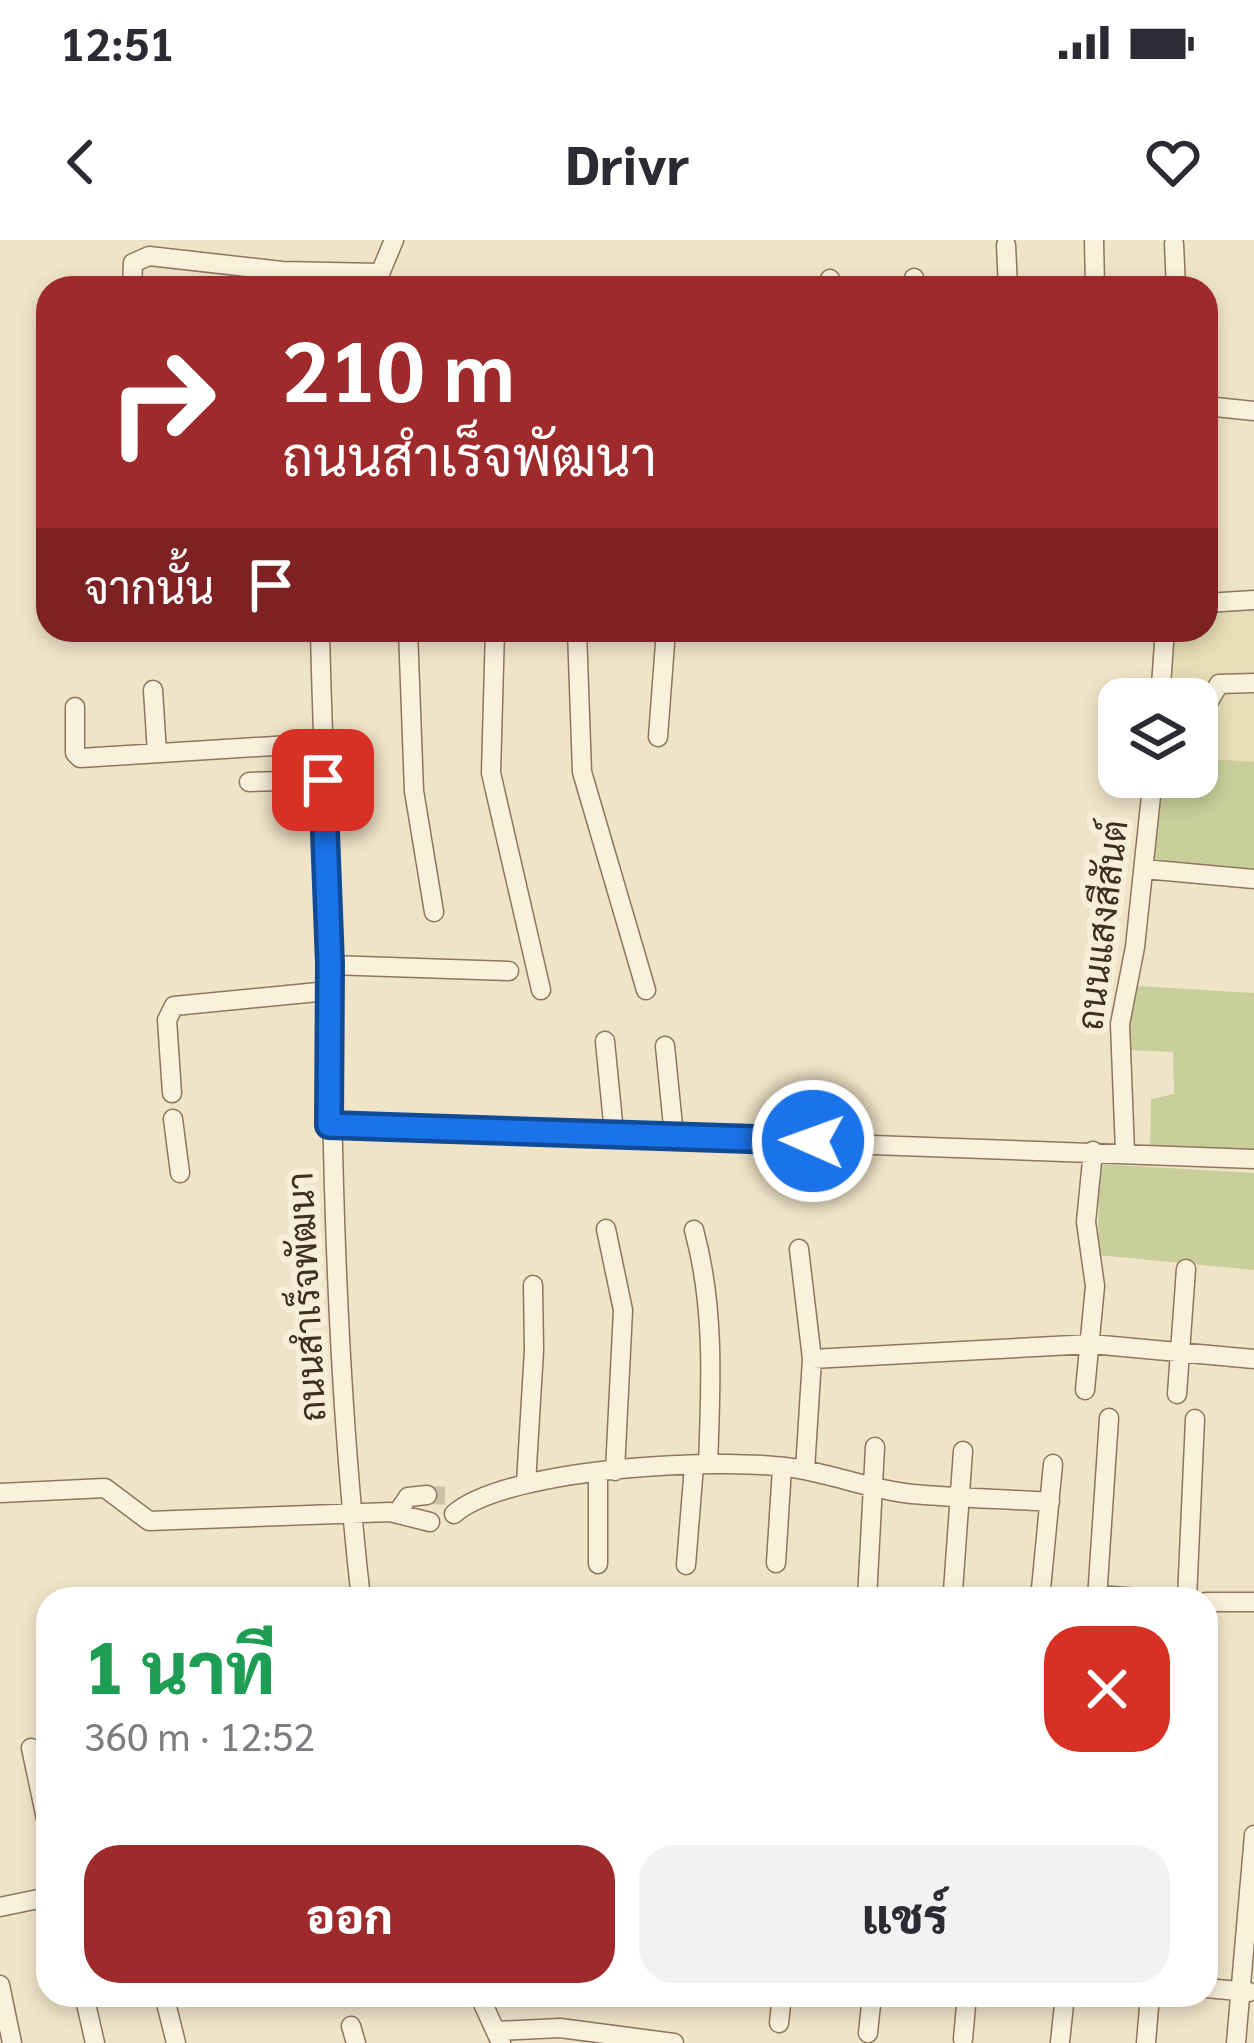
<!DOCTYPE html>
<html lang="th">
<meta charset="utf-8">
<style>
:root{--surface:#fff;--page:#f2f2f3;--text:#2b2b33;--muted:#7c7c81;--accent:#9e2a2b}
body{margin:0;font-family:Georgia,Sarabun,serif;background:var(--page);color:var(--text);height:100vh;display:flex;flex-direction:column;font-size:45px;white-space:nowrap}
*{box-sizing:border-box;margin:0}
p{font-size:39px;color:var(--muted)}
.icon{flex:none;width:66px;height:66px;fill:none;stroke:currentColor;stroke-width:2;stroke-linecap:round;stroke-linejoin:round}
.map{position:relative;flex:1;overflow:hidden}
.panel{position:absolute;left:36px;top:1347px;width:1182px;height:420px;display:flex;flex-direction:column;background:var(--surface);border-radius:36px;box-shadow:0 6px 18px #0003}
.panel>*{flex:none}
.guide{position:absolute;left:36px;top:36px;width:1182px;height:366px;border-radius:36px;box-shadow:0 6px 18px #0003;background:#9e2a2b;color:#fff;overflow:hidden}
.tools{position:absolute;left:1098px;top:438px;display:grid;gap:24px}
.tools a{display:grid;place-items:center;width:120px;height:120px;border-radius:24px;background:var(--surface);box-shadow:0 6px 18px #0003;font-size:60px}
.pin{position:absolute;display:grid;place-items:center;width:102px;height:102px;color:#fff;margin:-51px;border-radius:24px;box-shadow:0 6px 18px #0006}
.me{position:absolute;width:132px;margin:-66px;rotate:272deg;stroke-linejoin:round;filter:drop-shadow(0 0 9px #0008)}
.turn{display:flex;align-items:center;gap:42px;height:252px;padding:0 48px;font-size:54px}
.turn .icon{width:156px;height:156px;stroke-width:2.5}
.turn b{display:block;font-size:84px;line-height:102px}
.then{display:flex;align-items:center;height:114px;padding:0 48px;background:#0003;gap:24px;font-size:45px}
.round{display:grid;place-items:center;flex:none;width:126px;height:126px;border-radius:36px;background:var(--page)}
.overview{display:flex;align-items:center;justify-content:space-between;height:204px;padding:0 48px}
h1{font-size:72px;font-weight:800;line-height:90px;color:#1e9e55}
.action{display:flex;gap:24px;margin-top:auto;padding:24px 48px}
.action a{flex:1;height:138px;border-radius:36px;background:var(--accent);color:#fff;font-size:48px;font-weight:800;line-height:138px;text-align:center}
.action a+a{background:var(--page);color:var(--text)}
.status{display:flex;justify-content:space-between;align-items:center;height:84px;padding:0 60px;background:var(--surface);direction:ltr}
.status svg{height:33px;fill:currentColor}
header{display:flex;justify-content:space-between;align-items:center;height:156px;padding:0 48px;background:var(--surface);font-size:54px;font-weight:800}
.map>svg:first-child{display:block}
.farmland{fill:#e6deb5}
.green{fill:#c9cf9b}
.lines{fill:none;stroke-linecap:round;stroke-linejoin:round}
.minor-tunnel{stroke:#ccc0a6;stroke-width:18;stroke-dasharray:18 9;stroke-linecap:butt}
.minor-casing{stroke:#8d765c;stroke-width:21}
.minor{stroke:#faf1dc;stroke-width:18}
.route-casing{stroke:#114b97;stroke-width:30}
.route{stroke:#1a73e8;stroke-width:21}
.labels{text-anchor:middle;stroke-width:12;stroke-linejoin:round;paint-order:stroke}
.street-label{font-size:36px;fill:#3d2e20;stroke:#f7eed8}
</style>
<div class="status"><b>12:51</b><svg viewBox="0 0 49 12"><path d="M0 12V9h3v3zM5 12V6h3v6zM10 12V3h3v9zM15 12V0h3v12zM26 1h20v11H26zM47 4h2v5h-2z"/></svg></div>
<header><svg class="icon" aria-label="back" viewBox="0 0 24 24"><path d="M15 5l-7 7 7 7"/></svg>Drivr<svg class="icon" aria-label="heart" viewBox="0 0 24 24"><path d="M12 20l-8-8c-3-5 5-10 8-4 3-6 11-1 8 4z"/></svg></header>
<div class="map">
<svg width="1254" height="1803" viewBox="0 0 1254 1803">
<rect width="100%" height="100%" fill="#f0e4c8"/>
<path class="farmland" d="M1206,371H1254V522L1197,518V459H1168L1174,390H1206Z"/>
<path class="green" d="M1197,518L1254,522V635L1150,626L1161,537H1197Z
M1137,746L1254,753V913L1150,906L1151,859L1174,854L1173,812L1128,810L1126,774Z
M1099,924L1254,933V1030L1098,1015Z"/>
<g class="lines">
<path class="minor-tunnel" d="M427,1255L451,1256"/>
<g class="minor-casing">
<path id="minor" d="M1094,0L1095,48
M1174,4L1176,48
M1006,5L1008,48
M914,38L915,48
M830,39L831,48
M132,48L133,23L149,16L282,31L379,33
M374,48L394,0
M1206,166L1254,171
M1206,363L1254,360
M320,390C322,500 329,610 330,719C332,933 337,1147 361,1359
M408,390L414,551L434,672
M495,390L491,533L541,750
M577,390L582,532L646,750
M153,450L157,513
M1160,459L1165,390
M75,467V513L80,518L322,503
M1197,482L1219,444L1254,443
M658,497L666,390
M249,542L323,540
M1144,629L1254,639
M330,725L509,731
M605,801L614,893
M665,806L674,896
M172,853L167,780L174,766L328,751
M173,879L180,933
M329,885L1254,919
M1125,912L1120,784L1135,707L1153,537
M606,989L623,1070L615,1231
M694,990C715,1067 711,1145 708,1224
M799,1009L812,1119L805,1230
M812,1119L1091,1104L1254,1119
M1085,1150L1095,1046L1086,982L1093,911
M1177,1154L1186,1029
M526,1243L534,1110L533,1045
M0,1253L105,1248L149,1281L390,1272L430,1282
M398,1272L408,1257L427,1255
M454,1274C507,1227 734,1215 804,1230C840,1237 875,1250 912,1254C958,1258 1004,1259 1050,1262
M776,1323L782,1228
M598,1324V1233
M686,1325L694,1226
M1041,1349L1053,1224
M953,1351L963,1211
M1098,1355L1152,1359
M867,1359L875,1207
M1097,1359L1109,1178
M1187,1359L1195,1179
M1206,1362H1254
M31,1508L48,1588
M0,1667L48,1657
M0,1745L12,1803
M1206,1748L1249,1752
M84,1755L95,1803
M164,1755L176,1803
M479,1755L501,1803
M779,1783L782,1755
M351,1786L356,1803
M496,1791L560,1788L674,1803
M868,1793L872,1755
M963,1799L967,1755
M1060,1802L1065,1755
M1146,1803L1150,1755
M1236,1803L1254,1595"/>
</g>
<use href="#minor" class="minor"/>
</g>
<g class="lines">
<g class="route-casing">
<path id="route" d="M323,540L330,724L329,885L813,901"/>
</g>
<use href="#route" class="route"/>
</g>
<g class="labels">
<g class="street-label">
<text transform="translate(1102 685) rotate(-83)" y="13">ถนนแสงสีสันต์</text>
<text transform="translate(306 1057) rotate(-93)" y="13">ถนนสำเร็จพัฒนา</text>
</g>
</g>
</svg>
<div class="tools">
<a><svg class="icon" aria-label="layers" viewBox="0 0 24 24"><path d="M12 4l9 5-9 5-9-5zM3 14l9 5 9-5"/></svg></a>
</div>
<div class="pin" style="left:323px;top:540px;background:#d93025"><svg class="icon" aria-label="arrive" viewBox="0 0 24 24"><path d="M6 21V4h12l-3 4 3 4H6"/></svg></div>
<svg class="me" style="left:813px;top:901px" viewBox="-20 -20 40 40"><circle r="17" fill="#1a73e8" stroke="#fff" stroke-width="3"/><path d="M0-11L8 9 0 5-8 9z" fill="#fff"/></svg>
<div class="guide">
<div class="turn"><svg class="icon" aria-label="right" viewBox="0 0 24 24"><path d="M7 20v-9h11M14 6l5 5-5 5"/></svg><div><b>210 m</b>ถนนสำเร็จพัฒนา</div></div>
<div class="then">จากนั้น<svg class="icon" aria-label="arrive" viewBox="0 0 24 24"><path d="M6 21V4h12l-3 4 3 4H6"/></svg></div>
</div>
<section class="panel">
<div class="overview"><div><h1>1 นาที</h1><p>360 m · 12:52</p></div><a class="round" style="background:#d93025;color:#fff"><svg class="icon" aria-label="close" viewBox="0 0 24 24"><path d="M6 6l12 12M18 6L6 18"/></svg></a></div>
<div class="action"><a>ออก</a><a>แชร์</a></div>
</section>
</div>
